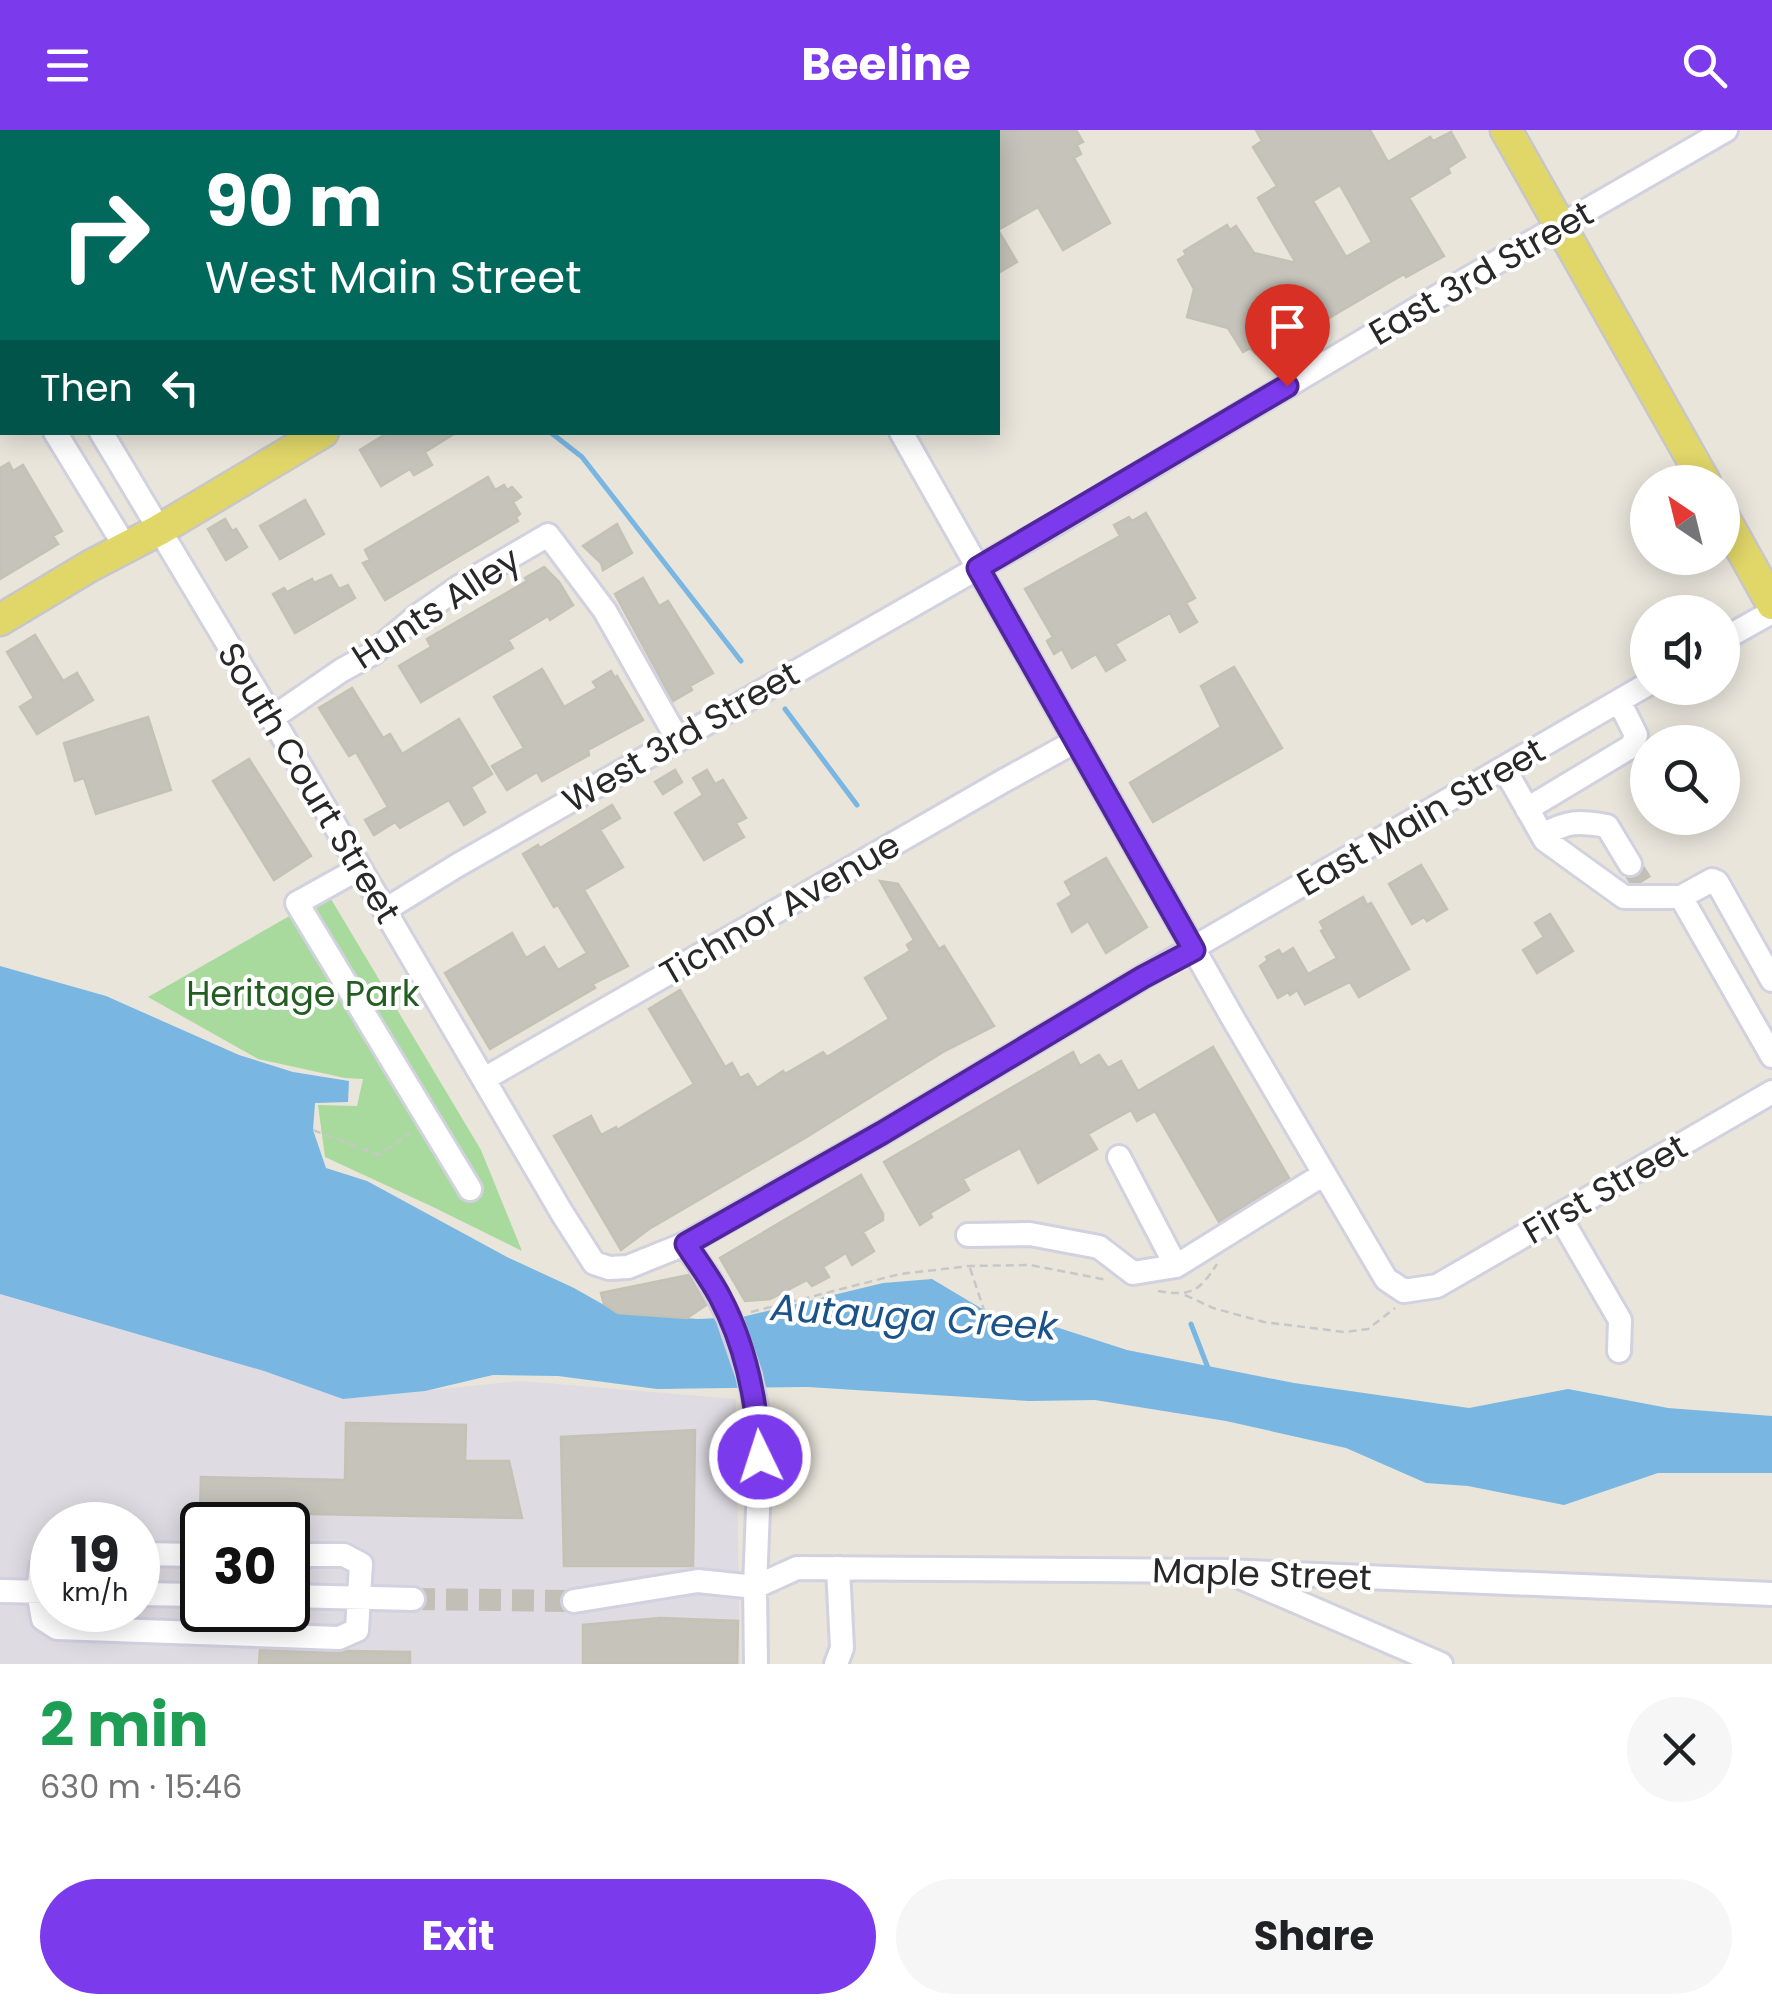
<!DOCTYPE html>
<meta charset="utf-8">
<style>
:root{--surface:#fff;--page:#f6f6f6;--text:#202124;--muted:#757577;--accent:#7c3aed}
body{margin:0;font-family:Poppins,sans-serif;background:var(--page);color:var(--text);height:100vh;display:flex;flex-direction:column;font-size:38px;white-space:nowrap}
*{box-sizing:border-box;margin:0}
p{font-size:32px;color:var(--muted)}
.icon{flex:none;width:55px;height:55px;fill:none;stroke:currentColor;stroke-width:2;stroke-linecap:round;stroke-linejoin:round}
.map{position:relative;height:1534px;overflow:hidden}
.sheet{display:flex;flex-direction:column;background:var(--surface);flex:1}
.sheet>*{flex:none}
.hud{position:absolute;left:0px;top:0px;width:1000px;height:305px;box-shadow:0 5px 25px #0003;background:#00695c;color:#fff;overflow:hidden}
.needle{width:65px;rotate:325deg}
.fabs{position:absolute;left:1630px;top:335px;display:grid;gap:20px}
.fabs a{display:grid;place-items:center;width:110px;height:110px;border-radius:50%;background:var(--surface);box-shadow:0 5px 25px #0003;font-size:50px}
.speed{position:absolute;left:30px;top:1372px;display:flex;gap:20px;font-size:50px;font-weight:700;text-align:center}
.speed>*{display:grid;place-content:center;width:130px;height:130px;border-radius:50%;background:var(--surface);box-shadow:0 5px 25px #0003;line-height:1}
.speed small{font-size:25px;font-weight:400}
.speed .limit{border:5px solid #111;border-radius:15px;background:#fff;color:#111}
.pin{position:absolute;display:grid;place-items:center;width:85px;height:85px;color:#fff;margin:-102px -42px;border-radius:50% 50% 50% 0;rotate:-45deg;box-shadow:0 0 10px #0007}
.pin .icon{rotate:45deg}
.me{position:absolute;width:110px;margin:-55px;rotate:356deg;stroke-linejoin:round;filter:drop-shadow(0 0 8px #0008)}
.turn{display:flex;align-items:center;gap:35px;height:210px;padding:0 40px;font-size:45px}
.turn .icon{width:130px;height:130px;stroke-width:2.5}
.turn b{display:block;font-size:70px;line-height:85px}
.then{display:flex;align-items:center;height:95px;padding:0 40px;background:#0003;gap:20px;font-size:38px}
.round{display:grid;place-items:center;flex:none;width:105px;height:105px;border-radius:52px;background:var(--page)}
.summary{display:flex;align-items:center;justify-content:space-between;height:170px;padding:0 40px}
h1{font-size:60px;font-weight:700;line-height:75px;color:#1e9e55}
.primary-button{display:flex;gap:20px;margin-top:auto;padding:20px 40px}
.primary-button a{flex:1;height:115px;border-radius:60px;background:var(--accent);color:#fff;font-size:40px;font-weight:700;line-height:115px;text-align:center}
.primary-button a+a{background:var(--page);color:var(--text)}
header{display:flex;justify-content:space-between;align-items:center;height:130px;padding:0 40px;background:var(--accent);color:#fff;font-size:45px;font-weight:700}
.map>svg:first-child{display:block}
.industrial{fill:#dedbe2;fill-rule:evenodd}
.green{fill:#a9da9d}
.water{fill:#79b6e1}
.lines{fill:none;stroke-linecap:round;stroke-linejoin:round}
.stream{stroke:#79b6e1;stroke-width:5}
.building{fill:#c5c3ba;stroke:#c4c1b5;stroke-width:2.5;fill-rule:evenodd}
.minor-tunnel{stroke:#c2bfb7;stroke-width:22;stroke-dasharray:22 11;stroke-linecap:butt}
.minor-casing{stroke:#d1d1e0;stroke-width:28}
.major-casing{stroke:#c7c7c7;stroke-width:35}
.path{stroke:#c7c7c7;stroke-width:2.5;stroke-dasharray:8 5;stroke-linecap:butt}
.minor{stroke:#fff;stroke-width:22}
.major{stroke:#e1d769;stroke-width:30}
.route-casing{stroke:#51269a;stroke-width:25}
.route{stroke:#7c3aed;stroke-width:18}
.labels{text-anchor:middle;stroke-width:8;stroke-linejoin:round;paint-order:stroke}
.street-label{font-size:35px;fill:#282828;stroke:#fff}
.park-label{font-size:35px;fill:#245d21;stroke:#fff}
.water-label{font-size:38px;font-style:italic;fill:#1b5389;stroke:#fff}
</style>
<header><svg class="icon" aria-label="menu" viewBox="0 0 24 24"><path d="M4 6h16M4 12h16M4 18h16"/></svg>Beeline<svg class="icon" aria-label="search" viewBox="0 0 24 24"><circle cx="10" cy="10" r="6"/><path d="M15 15l6 6"/></svg></header>
<div class="map">
<svg width="1772" height="1534" viewBox="0 0 1772 1534">
<rect width="100%" height="100%" fill="#e9e5db"/>
<path class="industrial" d="M0,1164L264,1241L343,1269L521,1251L736,1269L740,1534H0ZM52,1395H138V1480H52ZM202,1395H288V1480H202Z"/>
<path class="green" d="M328,764L481,1020L522,1121L433,1077L325,1027L318,975L357,976L363,949L345,948L258,929L148,867Z"/>
<path class="water" d="M0,836L106,866L239,925L293,942L349,951L348,972L315,973L313,1000L326,1038L367,1051L507,1127L574,1158L618,1183L698,1189L742,1187L883,1153L932,1149L984,1180L1059,1198L1127,1220L1294,1253L1469,1278L1568,1259L1668,1278L1772,1286V1343H1658L1564,1375L1468,1356L1426,1353L1346,1318L1226,1291L1095,1270L1029,1271L808,1257L657,1259L558,1246L493,1245L425,1261L343,1269L264,1241L0,1164Z"/>
<g class="lines">
<path class="stream" d="M323,0L325,2
M550,302L582,327L741,531
M785,579L857,675
M1191,1194L1208,1238"/>
</g>
<path class="building" d="M998,0H1076L1083,12L1077,15L1081,24L1074,28L1110,93L1063,120L1038,77L998,100L1017,132L998,143Z
M1256,0H1370L1388,32L1430,7L1433,11L1451,2L1465,27L1448,38L1450,43L1409,68L1444,126L1406,147L1404,144L1322,192L1316,182L1310,185L1304,176L1282,190L1286,196L1278,202L1282,208L1256,224L1250,218L1243,222L1228,198L1187,187L1194,159L1178,130L1186,125L1184,121L1227,95L1230,100L1236,96L1254,123L1296,133L1258,68L1277,56L1253,17L1262,11ZM1340,55L1372,112L1346,127L1313,71Z
M389,302H457L425,322L432,335L414,345L410,339L381,356L360,320Z
M9,333L13,341L23,335L62,401L53,406L58,414L0,449V338Z
M488,347L495,360L504,355L507,360L512,357L521,367L513,372L520,384L516,387L518,391L385,470L363,433L370,430L365,420Z
M305,370L324,404L280,429L260,396Z
M1146,383L1195,468L1186,473L1197,492L1180,502L1170,483L1115,514L1125,530L1106,541L1096,524L1072,538L1062,519L1054,524L1047,511L1053,507L1025,459L1120,406L1114,395L1129,387L1132,391Z
M225,389L232,401L236,399L247,417L226,430L208,399Z
M617,394L632,423L603,440L601,433L583,416Z
M544,437L559,452L573,475L550,490L548,486L508,510L513,518L421,572L399,536L431,517L427,509L527,451L525,448Z
M331,445L339,459L348,455L355,468L295,503L273,464L284,458L287,462L312,449L314,453Z
M643,448L659,476L668,471L713,543L690,556L692,560L673,571L615,464Z
M35,505L63,551L77,543L93,570L37,604L20,577L34,568L7,522Z
M1234,537L1282,618L1153,692L1130,653L1221,597L1201,556Z
M542,539L564,577L597,558L593,552L611,541L615,548L617,546L643,590L588,620L589,625L542,651L537,642L507,660L492,636L524,618L494,567Z
M352,558L383,608L390,604L402,624L459,589L492,644L471,657L485,682L464,695L449,670L400,698L395,692L374,705L365,690L388,677L356,622L349,626L319,578Z
M148,587L171,660L96,684L84,648L75,651L64,613Z
M249,629L311,726L274,750L213,651Z
M675,640L682,652L663,664L655,652Z
M707,640L715,654L723,650L746,688L736,693L744,707L704,730L675,683L703,665L693,648Z
M612,675L620,688L600,700L623,737L584,760L628,836L593,854L595,858L490,919L445,843L512,803L526,828L544,817L558,840L587,823L558,775L554,777L523,724L538,715L540,718Z
M1106,728L1147,797L1106,823L1088,791L1072,802L1058,774L1072,765L1065,752Z
M1421,735L1447,779L1427,791L1424,787L1412,794L1389,754Z
M880,751L898,754L939,819L944,816L994,896L943,922L805,1008L649,1099L621,1120L554,1006L591,986L601,1005L616,997L617,1000L694,954L649,879L680,860L725,937L732,933L740,948L748,944L757,958L783,941L785,944L823,922L827,927L889,889L865,848L910,821L907,815L914,810Z
M1363,767L1367,775L1371,773L1409,839L1359,867L1350,852L1305,874L1297,860L1290,865L1288,862L1278,868L1260,836L1268,830L1266,827L1279,820L1282,825L1293,818L1308,844L1337,828L1321,801L1324,799L1320,792Z
M1550,784L1573,821L1537,843L1523,820L1544,807L1535,793Z
M1213,917L1289,1048L1219,1092L1155,981L1137,991L1131,980L1088,1004L1097,1019L1038,1053L1020,1018L963,1049L969,1060L930,1083L932,1087L920,1095L884,1032L1073,922L1080,936L1099,925L1108,938L1121,931L1138,961Z
M861,1045L883,1084V1090L863,1102L874,1121L852,1135L846,1123L823,1137L829,1147L812,1156L807,1150L770,1169L745,1171L720,1128Z
M689,1145L706,1175L687,1188L618,1183L604,1174L601,1163Z
M346,1293L466,1295L465,1331H509L522,1388L200,1382L201,1347L345,1350Z
M695,1300L693,1436H564L561,1307Z
M660,1488L738,1491L737,1534H583V1495Z
M260,1520L338,1523L348,1521L410,1522V1534H259Z"/>
<g class="lines">
<path class="minor-tunnel" d="M1630,734L1642,753
M413,1469L574,1471"/>
<g class="minor-casing">
<path id="minor" d="M723,0L725,2
M60,2L64,0
M0,37L2,36
M0,133L2,137
M0,210L2,214
M55,302L126,418
M101,302L265,576L562,1083L594,1133L609,1138L628,1137L685,1114L882,1003L1143,847L1648,554
M901,302L1231,885L1386,1149L1404,1161L1437,1156L1772,962
M1722,510L1772,482
M272,588L342,540L373,523L416,487L459,457L548,405L605,481L678,610
M1504,638L1545,710L1624,767H1681L1712,750L1717,752L1772,850
M1527,679L1632,616L1636,605L1619,571
M1542,705C1569,691 1577,691 1607,696L1630,734
M360,738L297,773L470,1059
M1681,767L1772,926
M385,780L458,735L1055,394L1457,155L1726,0
M484,949L1005,650L1076,611
M1119,1027L1176,1136
M1559,1085L1620,1190L1619,1221
M968,1105L1030,1104L1099,1117L1133,1143L1176,1136L1324,1044
M685,1114L709,1148L729,1187L749,1245L758,1286L760,1327L755,1457L756,1534
M138,1424L202,1425
M52,1426L41,1437L38,1462L43,1489L57,1498L339,1508L357,1500L361,1434L344,1425H288
M1242,1448L1441,1534
M0,1461L52,1462
M138,1464L202,1465
M288,1466L413,1469
M574,1471L698,1451L755,1457L797,1438L1225,1441L1772,1464
M836,1534L842,1518L838,1438"/>
</g>
<g class="major-casing">
<path id="major" d="M1506,0L1705,352
M843,2L848,0
M1722,384L1772,474
M0,490L90,436L159,400L323,302"/>
</g>
<path class="path" d="M313,1000L379,1025L410,1003
M970,1138L984,1180
M1158,1161C1191,1166 1198,1163 1217,1134
M1185,1165L1213,1178L1264,1192L1344,1202L1368,1199L1395,1178
M751,1182L900,1144L970,1136L1030,1135L1107,1150"/>
<use href="#minor" class="minor"/>
<use href="#major" class="major"/>
</g>
<g class="lines">
<g class="route-casing">
<path id="route" d="M760,1327C757,1272 746,1216 720,1167C710,1148 697,1131 686,1114L882,1003L1143,847L1194,820L978,438L1287,256"/>
</g>
<use href="#route" class="route"/>
</g>
<g class="labels">
<g class="street-label">
<text transform="translate(1481 143) rotate(-30)" y="12">East 3rd Street</text>
<text transform="translate(436 478) rotate(-33)" y="12">Hunts Alley</text>
<text transform="translate(681 607) rotate(-30)" y="12">West 3rd Street</text>
<text transform="translate(309 653) rotate(59)" y="12">South Court Street</text>
<text transform="translate(1421 687) rotate(-30)" y="12">East Main Street</text>
<text transform="translate(780 779) rotate(-30)" y="12">Tichnor Avenue</text>
<text transform="translate(1605 1059) rotate(-30)" y="12">First Street</text>
<text transform="translate(1262 1444) rotate(2)" y="12">Maple Street</text>
</g>
<g class="park-label">
<text x="303" y="876">Heritage Park</text>
</g>
<g class="water-label">
<text transform="translate(914 1187) rotate(4)" y="13">Autauga Creek</text>
</g>
</g>
</svg>
<div class="fabs">
<a><svg class="needle" viewBox="-14 -14 28 28"><path d="M0-13l5 13h-10z" fill="#e53935"/><path d="M0 13l5-13h-10z" fill="#757577"/></svg></a>
<a><svg class="icon" aria-label="sound" viewBox="0 0 24 24"><path d="M4 9h4l5-4v14l-5-4H4zM17 9q2 3 0 6"/></svg></a>
<a><svg class="icon" aria-label="search" viewBox="0 0 24 24"><circle cx="10" cy="10" r="6"/><path d="M15 15l6 6"/></svg></a>
</div>
<div class="speed"><div>19<small>km/h</small></div><div class="limit">30</div></div>
<div class="pin" style="left:1287px;top:256px;background:#d93025"><svg class="icon" aria-label="arrive" viewBox="0 0 24 24"><path d="M6 21V4h12l-3 4 3 4H6"/></svg></div>
<svg class="me" style="left:760px;top:1327px" viewBox="-20 -20 40 40"><circle r="17" fill="#7c3aed" stroke="#fff" stroke-width="3"/><path d="M0-11L8 9 0 5-8 9z" fill="#fff"/></svg>
<div class="hud">
<div class="turn"><svg class="icon" aria-label="right" viewBox="0 0 24 24"><path d="M7 20v-9h11M14 6l5 5-5 5"/></svg><div><b>90 m</b>West Main Street</div></div>
<div class="then">Then<svg class="icon" aria-label="left" viewBox="0 0 24 24"><path d="M17 20v-9H6M10 6l-5 5 5 5"/></svg></div>
</div>
</div>
<section class="sheet">
<div class="summary"><div><h1>2 min</h1><p>630 m · 15:46</p></div><a class="round"><svg class="icon" aria-label="close" viewBox="0 0 24 24"><path d="M6 6l12 12M18 6L6 18"/></svg></a></div>
<div class="primary-button"><a>Exit</a><a>Share</a></div>
</section>
